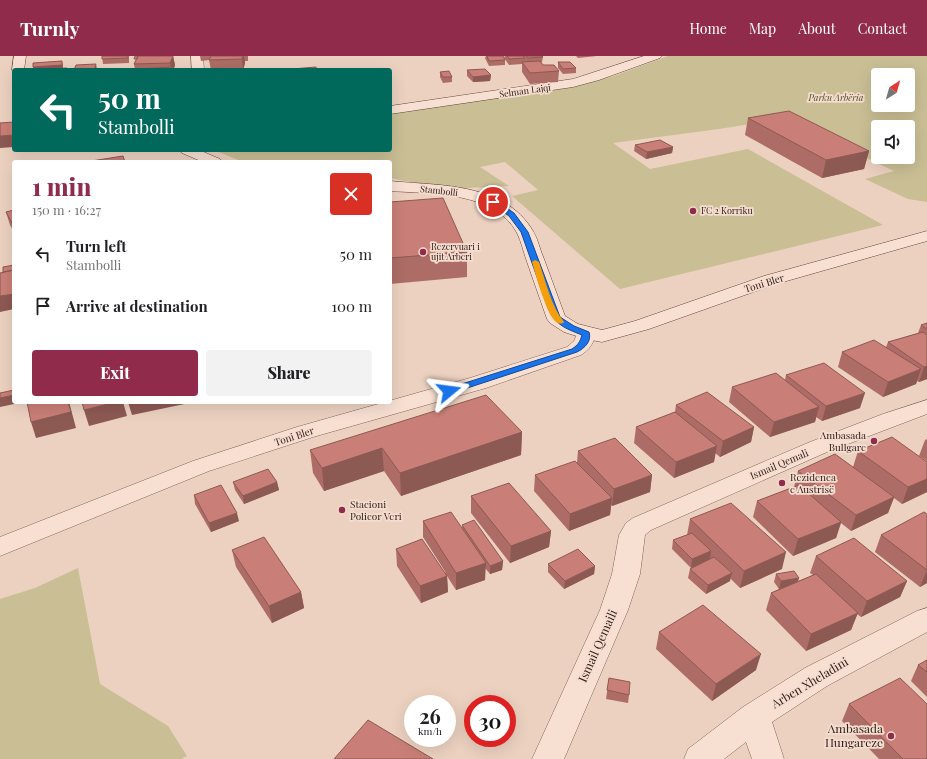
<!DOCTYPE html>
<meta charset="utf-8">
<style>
:root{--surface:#fff;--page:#f2f2f2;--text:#202124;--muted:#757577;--accent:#912b4c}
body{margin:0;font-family:"Playfair Display",serif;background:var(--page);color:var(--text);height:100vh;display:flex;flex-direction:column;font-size:15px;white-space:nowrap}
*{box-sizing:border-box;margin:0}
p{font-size:13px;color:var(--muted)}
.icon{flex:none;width:22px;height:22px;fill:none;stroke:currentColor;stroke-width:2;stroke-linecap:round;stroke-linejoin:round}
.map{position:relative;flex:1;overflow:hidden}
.details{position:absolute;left:12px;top:104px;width:380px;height:244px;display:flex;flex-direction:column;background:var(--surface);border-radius:4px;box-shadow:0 4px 16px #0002}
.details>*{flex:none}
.hud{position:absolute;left:12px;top:12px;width:380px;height:84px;border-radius:4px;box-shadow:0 4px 16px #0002;background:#00695c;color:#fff;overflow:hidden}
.needle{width:26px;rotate:37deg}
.buttons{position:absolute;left:871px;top:12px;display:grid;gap:8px}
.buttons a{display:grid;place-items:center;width:44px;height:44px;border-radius:4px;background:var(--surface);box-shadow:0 4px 16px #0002;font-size:20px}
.speed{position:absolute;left:404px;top:639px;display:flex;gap:8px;font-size:20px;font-weight:700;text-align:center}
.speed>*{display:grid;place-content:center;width:52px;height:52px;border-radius:50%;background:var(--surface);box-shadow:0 4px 16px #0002;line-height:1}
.speed small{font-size:10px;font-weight:400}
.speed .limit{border:6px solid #d22;background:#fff;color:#111}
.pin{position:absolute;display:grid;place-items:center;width:34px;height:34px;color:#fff;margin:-17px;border:2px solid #fff;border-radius:50%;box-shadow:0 1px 4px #0007}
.me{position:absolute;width:44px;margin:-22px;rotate:74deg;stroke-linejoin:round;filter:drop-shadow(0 0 3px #0008)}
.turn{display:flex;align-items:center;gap:14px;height:84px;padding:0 20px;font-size:18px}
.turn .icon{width:52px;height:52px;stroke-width:2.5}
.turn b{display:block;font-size:28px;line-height:34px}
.round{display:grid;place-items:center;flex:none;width:42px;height:42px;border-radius:4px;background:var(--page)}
.headline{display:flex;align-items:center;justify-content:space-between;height:68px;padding:0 20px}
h1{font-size:24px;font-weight:800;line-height:30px;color:var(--accent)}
.button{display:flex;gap:8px;margin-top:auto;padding:8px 20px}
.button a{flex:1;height:46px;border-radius:4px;background:var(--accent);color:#fff;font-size:16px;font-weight:800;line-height:46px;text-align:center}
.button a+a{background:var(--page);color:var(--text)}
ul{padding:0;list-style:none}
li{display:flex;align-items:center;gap:12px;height:52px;padding:0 20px}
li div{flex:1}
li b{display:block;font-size:15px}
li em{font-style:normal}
header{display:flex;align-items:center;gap:24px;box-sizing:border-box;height:56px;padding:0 20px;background:var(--accent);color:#fff}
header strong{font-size:19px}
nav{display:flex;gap:22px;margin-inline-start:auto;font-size:14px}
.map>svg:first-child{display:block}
.green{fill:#c9be94;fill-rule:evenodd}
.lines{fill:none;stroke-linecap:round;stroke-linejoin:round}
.street-casing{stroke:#846259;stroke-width:1}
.secondary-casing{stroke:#66433c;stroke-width:1}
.street{fill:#f7e0d2;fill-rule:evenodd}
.secondary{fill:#f7e0d2;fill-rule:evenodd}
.wall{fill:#ad6d66}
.shaded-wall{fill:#8d5953}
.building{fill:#c97f77;stroke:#8d5953}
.route{fill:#1a73e8;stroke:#114b97}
.slow{fill:#f59e0b}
.poi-dot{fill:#912b4c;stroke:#f4ddcf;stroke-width:1.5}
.labels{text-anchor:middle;stroke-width:3.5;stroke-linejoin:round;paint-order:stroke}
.far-street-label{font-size:9px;fill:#34201d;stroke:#f4ddcf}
.far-park-label{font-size:9px;font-style:italic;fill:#504d24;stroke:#f4ddcf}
.far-poi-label{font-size:9px;fill:#34201d;stroke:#f4ddcf;text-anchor:start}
.street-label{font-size:10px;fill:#34201d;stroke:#f4ddcf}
.poi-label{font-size:10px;fill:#34201d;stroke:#f4ddcf;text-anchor:start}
.near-street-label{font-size:12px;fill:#34201d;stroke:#f4ddcf}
.near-poi-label{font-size:12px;fill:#34201d;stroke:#f4ddcf;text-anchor:end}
</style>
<header>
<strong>Turnly</strong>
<nav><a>Home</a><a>Map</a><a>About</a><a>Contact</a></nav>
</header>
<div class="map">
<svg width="927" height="703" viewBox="0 0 927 703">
<rect width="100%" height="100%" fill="#ecd1c0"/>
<path class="green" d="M668,0H927V146L908,143L865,123L894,115L782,63L719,73L613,87L650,113L748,93L883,169L620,233L512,140L538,134L505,106L480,111L509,130L444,133L390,122V106H243L214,94H390V57L568,31L614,20ZM878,19H908V49H878ZM878,71H908V101H878Z
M78,512L100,628L168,670L187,700L181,703H0V543L35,532Z"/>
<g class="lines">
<g class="street-casing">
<path id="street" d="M191,0H203L204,14H192Z
M586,271L593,273L596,277C594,287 589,294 581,299L486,332L313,381L209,415L0,500V481L193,405L297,371L470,322L567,291L574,285L579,273Z
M927,344V358L827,396L651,474L645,479L640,518L628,554L564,703H532L600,554L612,518L619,479L626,467L633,462L810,386L883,358Z
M927,552V576L827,630L772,666L784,703H752L746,686L724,703H684L688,693L743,651L805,612L917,555Z"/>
</g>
<g class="secondary-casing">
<path id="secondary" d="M14,0H26L24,14H14V17L12,14Z
M644,0H662L660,2L599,24L573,31L390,58V50L573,23Z
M180,94H199L220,103L222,106H203L182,97Z
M390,125C439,130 504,126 533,175C538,183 540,194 544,203C551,222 558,241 565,260L578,268L602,274L635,265L764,220L927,175V185L776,228L649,273L602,286L586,283L564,276L550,267L547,263C540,243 533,223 526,203C523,194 521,185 517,177C495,135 430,138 390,135Z"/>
</g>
<use href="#street" class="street"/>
<use href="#secondary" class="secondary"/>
</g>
<path class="wall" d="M102,0H129V7L103,8Z
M173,0L175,9L174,12V14H135L134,8L135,6Z
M200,0H248V5H245V7L243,14H211L209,4L201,5Z
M486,0H503L505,4V9L489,10L485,2Z
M505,0H542L543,1L542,6H541L543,9L559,15L558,26L530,28L522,16V8L509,9L504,2Z
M576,0H597L578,2Z
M558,6L576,12V17L563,18L558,12Z
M467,14L491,19L490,25L473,26L467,20Z
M440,16L452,21V26L443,27L440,21Z
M748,62L869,95L864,113L822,122L745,79Z
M635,89L673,91L672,97L646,103L634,95Z
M390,146L467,196V221L390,228Z
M14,154V176L10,169L6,156Z
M927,267V323L919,326L917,325L916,328L883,341L838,311L842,296L886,291L888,286L918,277L921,269Z
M786,319L860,352L822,365L816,361L815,366L770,381L729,346L732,331L785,324Z
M676,349L754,371L751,386L720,401L715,397L714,406L674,422L634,387L636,371L675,356Z
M522,376L521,399L401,440L384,415L324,435L313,417L310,394Z
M927,383V405L919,400L925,384Z
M578,395L652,419L650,436L612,450L611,449L610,459L569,475L534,435L535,419L577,406Z
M858,395L927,406V436L902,448L894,442L888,457L851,475L841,467L836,482L793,500L753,461L757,445L794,431L798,415L853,411Z
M233,426H277L279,434L244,448L235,434Z
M194,439L239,465L211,476L195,448Z
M471,440L551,475L549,491L510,507L471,457Z
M927,458V527L920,531L875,496L881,479Z
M690,463L782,513L740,532L730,522V525L706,538L688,522L690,513L705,505L691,512L672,493L673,484L687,479Z
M423,465L462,472V469L503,505L502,514L490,518L485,512V524L456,534L447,520L448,536L421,547L397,510L396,493L446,517L423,481Z
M232,494L301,536L304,552L272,567L236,511Z
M816,500L907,525L900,541L861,561L857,558L851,574L806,595L766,554L771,537L779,533L774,526L776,518L799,522L798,525L813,519L810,517Z
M548,508L595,510L594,518L564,533L548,516Z
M659,576L756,614L712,645L656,593Z
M927,604V641L911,625L918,609Z
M609,622L629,639L628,647L606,643Z
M849,648L927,703H879L842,665Z"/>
<path class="shaded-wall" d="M173,0L175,9L174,12V14H171L170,7Z
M243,0H244L245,7L243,14L242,3Z
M62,5L63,10V14H33V11Z
M96,8L97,14H94Z
M491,19L490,25L473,26V21Z
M14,79V91L0,92V80Z
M673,91L672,97L646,103L647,96Z
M869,95L864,113L822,122L826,104Z
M14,238V253L0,256V240Z
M927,310V323L919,326L924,311Z
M921,313L916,328L883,341L888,326Z
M865,337L860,352L822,365L826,350Z
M14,339V346H19V347L0,351V342Z
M68,346H69L76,372L36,382L31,366Z
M116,346H123L127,360L89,370L84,354Z
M128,346H194L132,359Z
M819,351L815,366L770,381L774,366Z
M754,371L751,386L720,401L723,385Z
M522,376L521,399L401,440L400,417Z
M717,390L714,406L674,422L676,406Z
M382,392L384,415L324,435L322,412Z
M652,419L650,436L612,450L614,433Z
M927,423V436L902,448L908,431Z
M277,426L279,434L244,448L243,440Z
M894,441L888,457L851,475L856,459Z
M612,442L610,459L569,475L570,458Z
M237,457L239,465L211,476L209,467Z
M841,466L836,482L793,500L798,483Z
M551,475L549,491L510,507L511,490Z
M711,495L710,503L691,512L692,503Z
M786,496L782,513L740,532L744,515Z
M503,505L502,514L490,518V510Z
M486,507L485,524L456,534V517Z
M595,510L594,518L564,533L565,525Z
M927,514V527L920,531Z
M732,517L730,525L706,538L708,529Z
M447,520L448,536L421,547L420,530Z
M799,522L796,530L779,533L781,525Z
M907,525L900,541L861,561L867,545Z
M301,536L304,552L272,567L269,550Z
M858,557L851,574L806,595L811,578Z
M761,598L756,614L712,645L716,628Z"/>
<path class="building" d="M102,0H128V2L102,3Z
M135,0H138L137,3H134Z
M138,0H173L170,7L134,8Z
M211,0H243L242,3L209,4Z
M487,0H503L505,4L489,5Z
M507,0H523L525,2L509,3Z
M526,0H542L543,1L528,2Z
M62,5V9L33,11V7Z
M540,5L543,9H554L559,15L530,17L522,6Z
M558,6H570L576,12L563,13Z
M96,8L94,14H74L76,9Z
M173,11V14H135V13Z
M316,11L317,14H280Z
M67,12V14H47V13Z
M485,13L491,19L473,21L467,14Z
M449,15L452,21H443L440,16Z
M789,55L869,95L826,104L748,62Z
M14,66V79L0,80V67Z
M660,84L673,91L647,96L635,89Z
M123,100L125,106H85Z
M443,142L467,196L390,202V146Z
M14,154V171L6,156Z
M14,209V214L3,216V211Z
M14,214V238L0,240V217Z
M927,267V273L921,269Z
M923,276L927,279V310L924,311L888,286Z
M874,284L921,313L888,326L842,296Z
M824,307L865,337L826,350L786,319Z
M776,317L819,351L774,366L732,331Z
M14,334V339L0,342V337Z
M707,336L754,371L723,385L676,349Z
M486,339L522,376L400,417L382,392L322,412L310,394Z
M27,346H68L71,356L31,366Z
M82,346H116L84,354Z
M675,356L717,390L676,406L636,371Z
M892,381L927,406V423L908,431L858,395Z
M615,382L652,419L614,433L578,395Z
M835,398L894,441L856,459L798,415Z
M575,405L612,442L570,458L535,419Z
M268,413L277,426L243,440L233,426Z
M509,427L551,475L511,490L471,440Z
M221,429L237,457L209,467L194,439Z
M799,429L841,466L798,483L757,445Z
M731,447L786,496L744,515L690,463Z
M451,456L486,507L456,517L423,465Z
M924,456L927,458V514L881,479Z
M474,464L503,505L490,510L462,469Z
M692,477L711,495L692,503L673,484Z
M264,481L301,536L269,550L232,494Z
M854,482L907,525L867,545L816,500Z
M422,483L447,520L420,530L396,493Z
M578,493L595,510L565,525L548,508Z
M714,501L732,517L708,529L690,513Z
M794,515L799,522L781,525L776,518Z
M816,518L858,557L811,578L771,537Z
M703,549L761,598L716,628L659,576Z
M927,604V616L918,609Z
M609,622L630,626L629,639L607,634Z
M900,622L927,648V703H903L849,648Z
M368,664L433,703H334Z"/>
<path class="route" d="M491,144H495L514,157L528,176L560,261L574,270L589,276C592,285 585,292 577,296L449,338L446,337L444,335L446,333L572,293C578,289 580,286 582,279C564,272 556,269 548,252L521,176L509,160L491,147Z"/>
<path class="slow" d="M535,204L539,206C546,226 551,250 564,266L563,267C560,268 558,268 555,265C546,256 536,220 532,206Z"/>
<g class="poi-dot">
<circle cx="693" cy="155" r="4"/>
<circle cx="423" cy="196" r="4"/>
<circle cx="874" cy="385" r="4"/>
<circle cx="782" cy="427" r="4"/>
<circle cx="342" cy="454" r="4"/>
<circle cx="891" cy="680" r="4"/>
</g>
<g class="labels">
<g class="far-street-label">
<text transform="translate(525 35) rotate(-8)" y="3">Selman Lajqi</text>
<text transform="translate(439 135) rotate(6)" y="3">Stambolli</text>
</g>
<g class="far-park-label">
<text x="836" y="45">Parku Arbëria</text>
</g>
<g class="far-poi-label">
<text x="701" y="158">FC 2 Korriku</text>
<text x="431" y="194">Rezervuari i<tspan x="431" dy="10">ujit Arberi</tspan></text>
</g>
<g class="street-label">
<text transform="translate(764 227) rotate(-17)" y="4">Toni Bler</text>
<text transform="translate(294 380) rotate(-18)" y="4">Toni Bler</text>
<text transform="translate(779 408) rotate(-23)" y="4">Ismail Qemali</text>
</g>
<g class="poi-label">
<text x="866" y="383" text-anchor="end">Ambasada<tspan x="866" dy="12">Bullgare</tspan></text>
<text x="790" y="425">Rezidenca<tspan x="790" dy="12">e Austrisë</tspan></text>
<text x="350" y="452">Stacioni<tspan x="350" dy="12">Policor Veri</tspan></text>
</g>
<g class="near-street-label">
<text transform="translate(598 590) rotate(-66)" y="4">Ismail Qemaili</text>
<text transform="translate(810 627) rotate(-31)" y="4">Arben Xheladini</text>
</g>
<g class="near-poi-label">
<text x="883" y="677">Ambasada<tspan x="883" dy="14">Hungareze</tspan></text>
</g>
</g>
</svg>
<div class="buttons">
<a><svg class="needle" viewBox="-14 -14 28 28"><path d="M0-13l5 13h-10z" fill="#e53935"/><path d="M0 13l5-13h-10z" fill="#757577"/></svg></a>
<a><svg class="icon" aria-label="sound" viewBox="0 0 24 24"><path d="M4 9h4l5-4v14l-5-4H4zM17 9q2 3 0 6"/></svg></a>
</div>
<div class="speed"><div>26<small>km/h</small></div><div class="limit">30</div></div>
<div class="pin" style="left:493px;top:146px;background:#d93025"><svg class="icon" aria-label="arrive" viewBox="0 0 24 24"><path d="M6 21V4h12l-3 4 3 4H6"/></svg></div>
<svg class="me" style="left:449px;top:335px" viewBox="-20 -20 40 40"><path d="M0-17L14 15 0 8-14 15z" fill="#1a73e8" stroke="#fff" stroke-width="4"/></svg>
<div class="hud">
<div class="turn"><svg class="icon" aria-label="left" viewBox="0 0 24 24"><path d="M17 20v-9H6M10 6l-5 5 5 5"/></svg><div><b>50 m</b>Stambolli</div></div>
</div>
<section class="details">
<div class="headline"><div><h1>1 min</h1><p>150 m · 16:27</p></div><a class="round" style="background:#d93025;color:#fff"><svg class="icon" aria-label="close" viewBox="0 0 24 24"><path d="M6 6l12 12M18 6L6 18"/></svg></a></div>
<ul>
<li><svg class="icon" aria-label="left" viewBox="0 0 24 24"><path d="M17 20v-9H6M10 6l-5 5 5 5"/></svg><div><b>Turn left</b><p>Stambolli</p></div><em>50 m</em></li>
<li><svg class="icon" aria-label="arrive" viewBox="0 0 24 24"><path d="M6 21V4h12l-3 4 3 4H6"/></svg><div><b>Arrive at destination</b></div><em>100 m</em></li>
</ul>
<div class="button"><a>Exit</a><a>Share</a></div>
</section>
</div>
